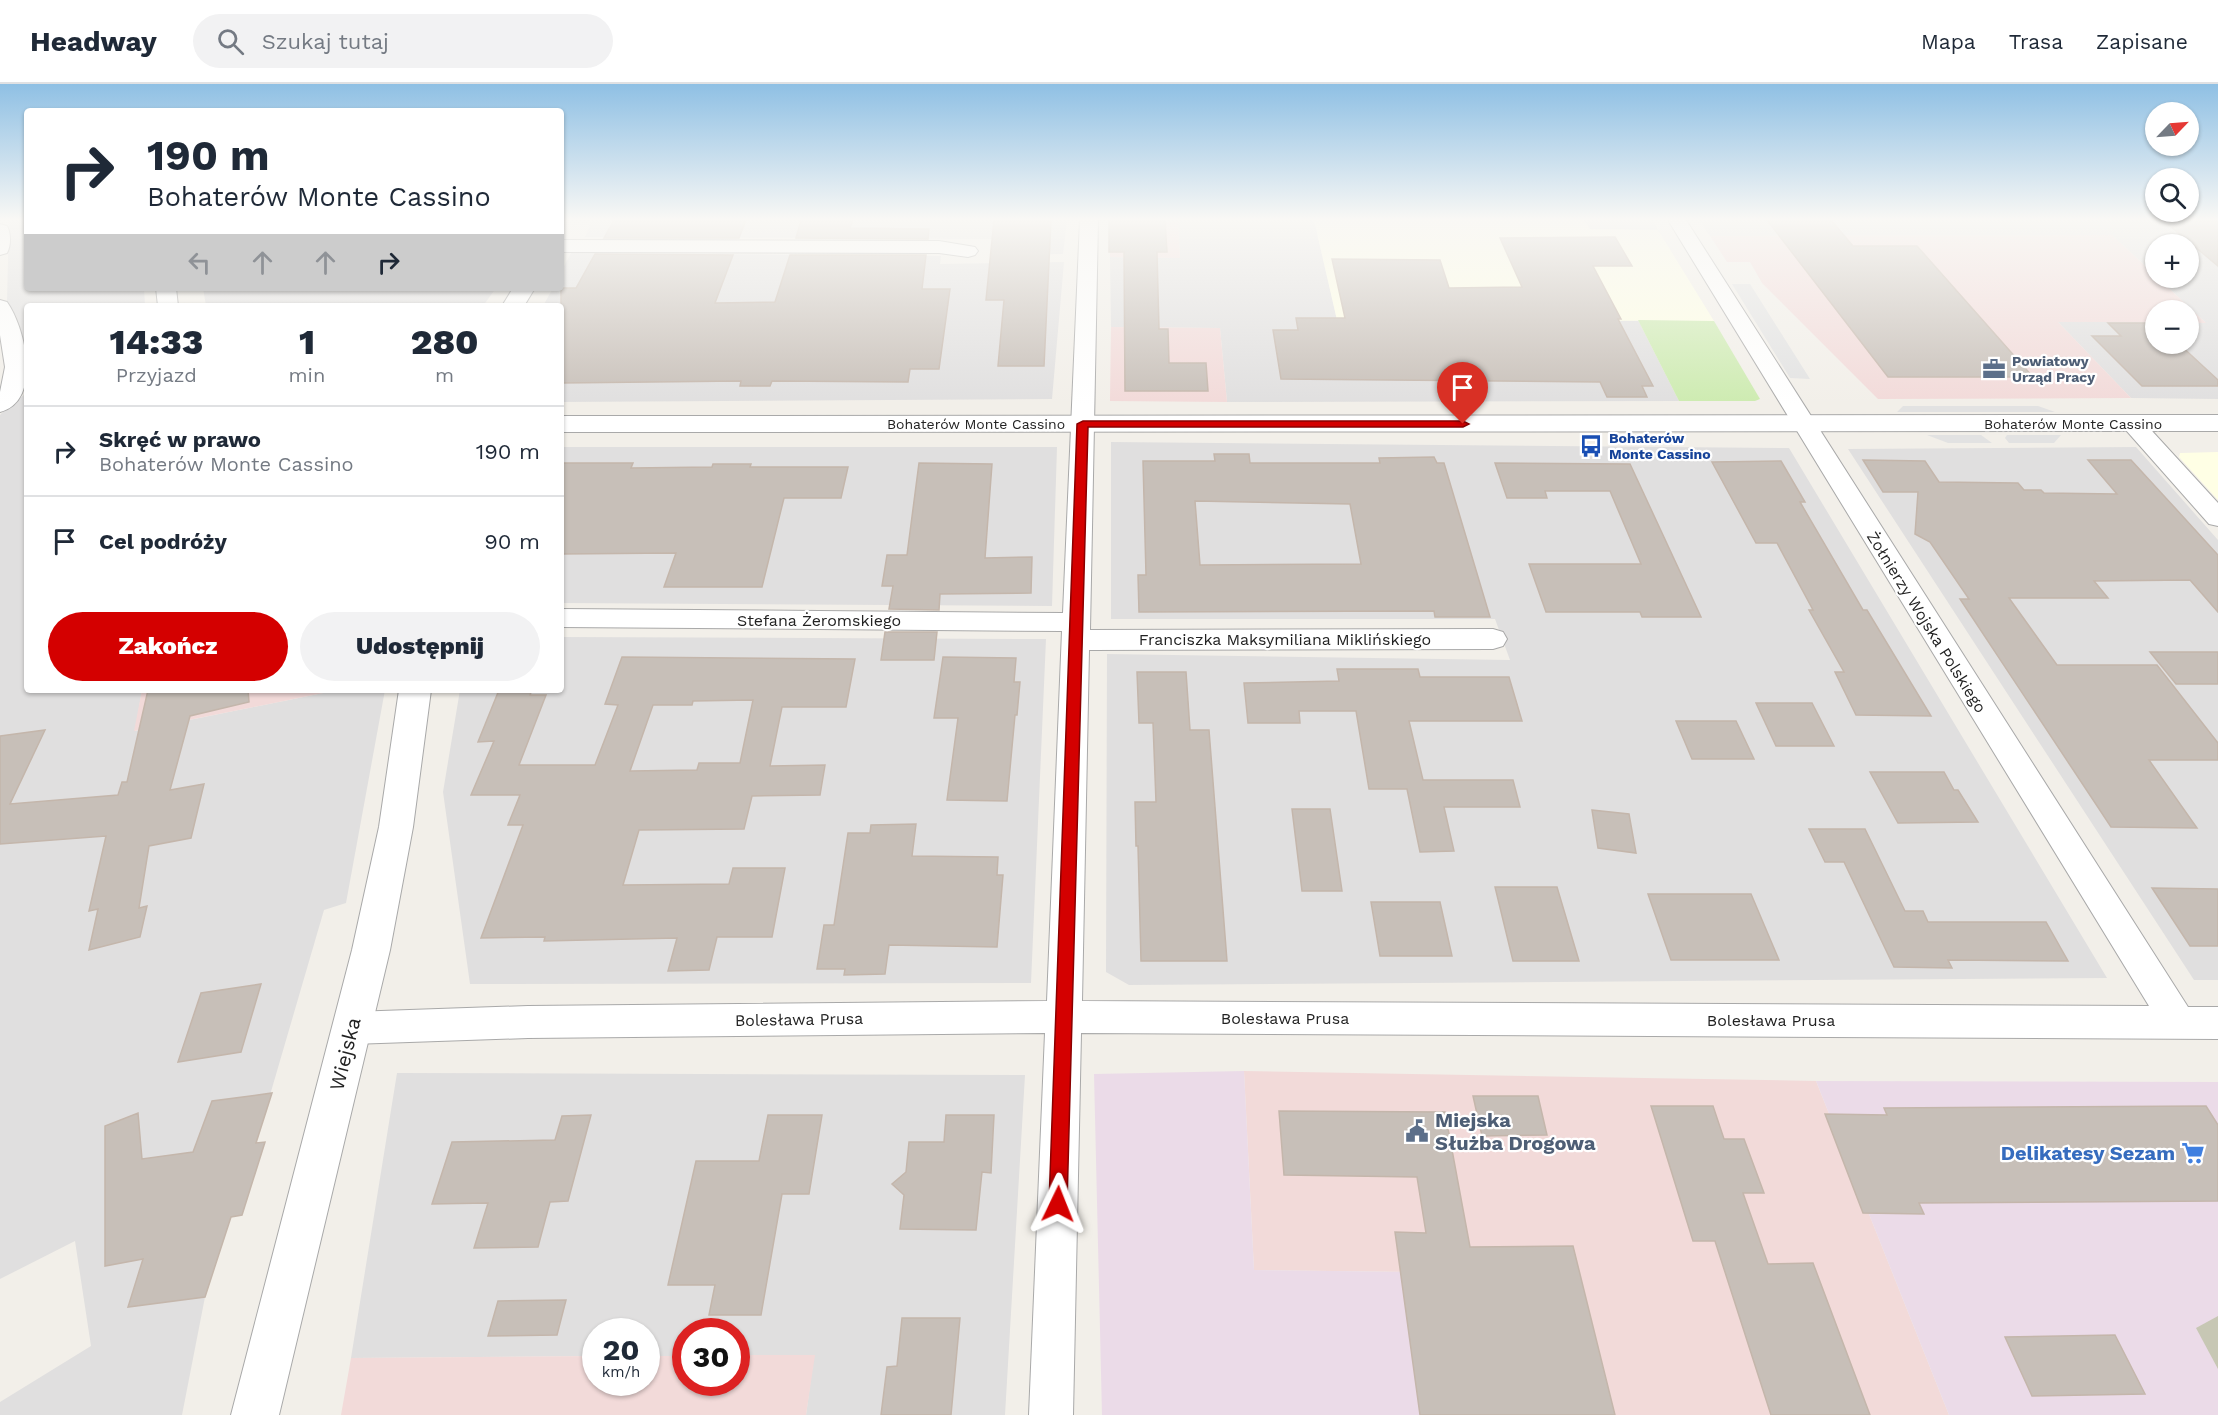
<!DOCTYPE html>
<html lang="pl">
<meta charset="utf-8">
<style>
:root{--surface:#fff;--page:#f2f2f3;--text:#1f2937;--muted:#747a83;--line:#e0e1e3;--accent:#d40000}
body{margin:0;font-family:"Work Sans",sans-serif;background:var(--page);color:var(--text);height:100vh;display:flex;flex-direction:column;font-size:22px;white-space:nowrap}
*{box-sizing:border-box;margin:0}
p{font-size:20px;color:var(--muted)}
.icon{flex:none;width:33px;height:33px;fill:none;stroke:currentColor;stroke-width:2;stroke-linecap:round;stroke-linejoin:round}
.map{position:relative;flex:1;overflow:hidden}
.panel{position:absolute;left:24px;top:219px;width:540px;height:390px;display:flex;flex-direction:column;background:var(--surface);border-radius:6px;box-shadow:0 2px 4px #0004}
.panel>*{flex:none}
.hud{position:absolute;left:24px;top:24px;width:540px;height:183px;border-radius:6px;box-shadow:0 2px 4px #0004;background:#fff;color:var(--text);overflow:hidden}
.needle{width:39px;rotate:65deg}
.controls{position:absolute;left:2145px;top:18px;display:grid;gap:12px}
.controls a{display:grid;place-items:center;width:54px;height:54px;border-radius:50%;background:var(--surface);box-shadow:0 2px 4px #0004;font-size:30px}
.speed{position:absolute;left:582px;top:1234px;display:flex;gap:12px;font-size:30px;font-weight:700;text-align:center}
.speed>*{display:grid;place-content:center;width:78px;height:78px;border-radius:50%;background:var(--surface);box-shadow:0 2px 4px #0004;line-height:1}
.speed small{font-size:15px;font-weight:400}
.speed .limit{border:9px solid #d22;background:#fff;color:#111}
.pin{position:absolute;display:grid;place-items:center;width:51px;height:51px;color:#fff;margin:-62px -26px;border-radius:50% 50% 50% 0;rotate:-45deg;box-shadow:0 0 6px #0007}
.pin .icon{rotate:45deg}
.me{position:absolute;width:66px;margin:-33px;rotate:2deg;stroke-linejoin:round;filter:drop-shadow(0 0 4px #0008)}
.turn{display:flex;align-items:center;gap:21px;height:126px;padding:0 24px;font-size:27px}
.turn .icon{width:78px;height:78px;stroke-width:2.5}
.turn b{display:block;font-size:42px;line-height:51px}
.lanes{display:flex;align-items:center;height:57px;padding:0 24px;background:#0003;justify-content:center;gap:30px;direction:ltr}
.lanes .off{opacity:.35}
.eta{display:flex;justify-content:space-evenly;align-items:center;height:102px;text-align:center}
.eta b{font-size:36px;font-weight:800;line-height:42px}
.action{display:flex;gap:12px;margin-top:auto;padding:12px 24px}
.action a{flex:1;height:69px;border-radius:36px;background:var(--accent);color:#fff;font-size:24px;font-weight:800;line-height:69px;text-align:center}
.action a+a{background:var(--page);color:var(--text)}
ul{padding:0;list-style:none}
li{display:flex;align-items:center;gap:18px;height:90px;padding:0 24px;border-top:2px solid var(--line)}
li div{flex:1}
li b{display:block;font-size:22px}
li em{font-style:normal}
header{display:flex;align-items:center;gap:36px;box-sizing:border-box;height:84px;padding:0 30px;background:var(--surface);border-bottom:2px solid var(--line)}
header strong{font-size:28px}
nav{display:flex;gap:33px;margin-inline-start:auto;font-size:21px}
.search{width:420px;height:54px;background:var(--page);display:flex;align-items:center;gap:15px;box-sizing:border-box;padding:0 21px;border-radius:33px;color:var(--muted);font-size:22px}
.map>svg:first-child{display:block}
.residential{fill:#e0dfdf}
.commercial{fill:#f2dad9}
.industrial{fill:#ebdbe8}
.education{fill:#ffffe5}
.construction{fill:#c7c7b4}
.grass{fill:#cdebb0}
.parking{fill:#e2e2e2}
.building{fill:#c7bfb8;stroke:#c4b6ab;stroke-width:1.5;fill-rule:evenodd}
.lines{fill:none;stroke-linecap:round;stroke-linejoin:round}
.minor-casing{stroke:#a9a9a9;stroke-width:2}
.tertiary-casing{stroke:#a9a9a9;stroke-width:2}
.minor{fill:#fff;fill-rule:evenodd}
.tertiary{fill:#fff;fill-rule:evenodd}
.route{fill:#d40000;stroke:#8a0000;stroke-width:1.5}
.labels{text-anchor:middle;stroke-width:4.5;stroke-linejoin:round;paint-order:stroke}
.far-service-label{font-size:14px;font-weight:bold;fill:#4e5e75;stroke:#fff;text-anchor:start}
.far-street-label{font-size:14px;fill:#222;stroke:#fff}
.far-transit-label{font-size:14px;font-weight:bold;fill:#164399;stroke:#fff;text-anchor:start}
.street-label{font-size:16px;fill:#222;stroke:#fff}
.near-street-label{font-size:20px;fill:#222;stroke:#fff}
.near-service-label{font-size:20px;font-weight:bold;fill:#4e5e75;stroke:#fff;text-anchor:start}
.near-shop-label{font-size:20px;font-weight:bold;fill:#366cbe;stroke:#fff;text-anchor:end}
</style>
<header>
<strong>Headway</strong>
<div class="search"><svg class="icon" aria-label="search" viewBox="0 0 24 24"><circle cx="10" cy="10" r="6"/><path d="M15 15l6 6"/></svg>Szukaj tutaj</div>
<nav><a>Mapa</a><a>Trasa</a><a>Zapisane</a></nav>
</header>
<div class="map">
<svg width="2218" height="1331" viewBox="0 0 2218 1331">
<rect width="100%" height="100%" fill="#f2efe9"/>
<path class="residential" d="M9,136H27V204H144L145,222H27V281L7,217Z
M592,136H1067L1063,170L996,171L994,155L585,153Z
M1178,136H1314L1337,236H1638L1679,317L1227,318L1220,244L1111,243L1110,173L1180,174Z
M1584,136H1653L1658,146L1589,145Z
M1699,136H2218V315L2131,314L2058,238H2155L2156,260H2188L2189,239L2205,238L2158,194H2188V160H2156L2155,191L2112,151L1710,152Z
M571,169L941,172L940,180L1064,178L1052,315L561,318V222H543L553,204H561V188Z
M203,204H496L483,222H206Z
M27,309V606H142L135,647L338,606H385L346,819L324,826L256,1059L265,1058L242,1131L231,1133L205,1213L182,1331H0V1318L91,1262L75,1157L0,1195V331L9,321Z
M1111,358L1789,364L2107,894L1129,901L1106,888L1107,570L1510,576L1495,535H1111Z
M561,363H1057L1052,522L561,519Z
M2136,363L2218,456V896H2194L1848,365Z
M561,553L1046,555L1031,899L470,900L443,708L460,606H561Z
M397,989L1025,991L1005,1331H806L814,1271H737L736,1248H686L685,1272H647L646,1248H596L595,1272L351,1274Z"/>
<path class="commercial" d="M1110,136H1178L1180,174L1110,173Z
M2112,151L2206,239H2189L2188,226H2156L2155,238H2058L2131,314L1878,315L1762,199L1750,178H1727L1710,152Z
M1111,243L1220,244L1227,318L1110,317Z
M142,606H338L134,647Z
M1244,987L1816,997L1949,1331H1526L1498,1189L1254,1186Z
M737,1271H815L806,1331H341L351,1274L595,1272L596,1299H646L647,1272H685L686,1299H736Z"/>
<path class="industrial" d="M1244,987L1254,1186L1498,1189L1526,1331H1102L1094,990Z
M1816,997L2218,998V1331H1949Z"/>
<path class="education" d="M1314,136H1584L1590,145L1658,146L1714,237L1337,236Z
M2218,368V416L2179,373L2180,369Z"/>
<path class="construction" d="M2218,1232V1285L2196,1244Z"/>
<path class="grass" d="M1638,236L1714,237L1760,315L1755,317H1679Z"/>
<path class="parking" d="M1732,200H1750L1810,295L1790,294Z
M1903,322H2038L2055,328H1897Z
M1927,351H1981L1992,359H1948Z
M2007,351H2061L2054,359H2009L2005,354Z"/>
<path class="building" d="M614,136H746L739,154H604Z
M801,136H853L850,144L929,145L928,155L796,154Z
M994,136H1051L1044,282H998L1004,216H986Z
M1109,136H1165L1167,168H1157L1159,245H1168L1169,279H1206L1208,307H1125L1124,168H1109Z
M1767,136H1831L1853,162H1917L2033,293H1888Z
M2163,136H2218V182Z
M1615,153L1632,182H1593L1621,235H1618L1653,302H1642L1647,313H1607L1600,298L1281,295L1273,246H1298L1296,234H1345L1332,175L1440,176L1449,204L1522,203L1500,154Z
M595,170L733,171L715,219L775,218L790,171H926L922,205H950L939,285H910L908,298L772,297L770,302H740L741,297L561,299V204H576Z
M2108,239H2156V260H2179L2218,296V302H2142L2092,252H2121Z
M1214,370H1249L1250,379H1380L1379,374L1434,373L1437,379H1444L1490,533H1435L1434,527L1139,528L1138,491H1146L1143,377H1215ZM1195,417L1350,420L1361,480L1200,481Z
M1863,376L1925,377L1939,398L2018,399L2024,406H2041L2044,409L2117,410L2088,376H2131L2176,425L2218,471V528L2190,496L2094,497L2108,514H2009L2057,581H2157L2218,659V676H2149L2197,744L2111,743L1960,515H1969L1930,458L1915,450L1918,408H1883Z
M1781,377L1805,418H1800L1863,526H1867L1931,632L1856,631L1835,588H1844L1809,526H1813L1777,459H1756L1712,378Z
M561,379H633L631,384L712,383L713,380H751L750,383H848L841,414H784L762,503H664L676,469L561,470Z
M919,379L992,380L985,474L1032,473L1031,509L940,510L939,526L889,525L893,502H882L887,471H907Z
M1495,379L1630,380L1701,533H1642L1640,528H1546L1529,480H1641L1610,407H1545L1547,414H1507Z
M885,548H937L934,576H881Z
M2150,568H2218V600H2176Z
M622,573L855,575L846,623H782L770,682L825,681L820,711L752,712L744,745L639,746L623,801L729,800L733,784H785L772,853H717L709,886L668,887L677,854L544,857L545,853L481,854L523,741H508L520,711H471L494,657L478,658L499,606H532L530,611H546L519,681H595L618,621L605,620ZM753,616L740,679H699L697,686L630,687L653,621H692L693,617Z
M943,573L1016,574L1014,598H1020L1017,631H1015L1007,717L947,716L958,634H934Z
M1337,585H1418L1420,593H1509L1522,637H1409L1423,696H1513L1520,723H1444L1454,767L1420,768L1407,705H1369L1356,627H1299L1300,639H1248L1244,599L1339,597Z
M1137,588H1186L1190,646H1209L1227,877H1141L1138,762H1136L1135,718H1156L1153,639H1139Z
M148,606H248L249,618L190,632L170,706L204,700L191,754L149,762L139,824L147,822L140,853L89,866L98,825L89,827L106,752L0,760V652L45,646L10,720L118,711L122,698H127Z
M1756,619H1812L1834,662H1776Z
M1676,637H1736L1754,675H1692Z
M1870,688H1944L1954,706H1958L1978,738L1898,739Z
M1292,725H1330L1342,807H1302Z
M1592,726L1629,730L1636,769L1598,764Z
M916,740L912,772L998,773L997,791H1003L997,863L889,861L885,890L844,891L845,885H817L824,841H834L848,749H870L871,741Z
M1809,745H1865L1905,827H1923L1928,838H2046L2068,877L1948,876L1952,884L1894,883L1844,778H1825Z
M1495,803H1557L1579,877H1513Z
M2152,804L2218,805V862H2190Z
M1648,810H1751L1779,876H1671Z
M1371,818H1440L1452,872H1380Z
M261,900L241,968L178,978L201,909Z
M272,1009L256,1059L265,1058L242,1131L231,1133L205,1213L128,1223L143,1175L105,1182V1042L138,1029L142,1075L193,1068L212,1017Z
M1473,1012H1538L1547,1051L1482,1052Z
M1651,1022H1713L1724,1055H1744L1764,1109H1743L1768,1180L1813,1179L1870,1331H1771L1715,1157H1693Z
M2206,1022L2218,1041V1117L1919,1119L1924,1130L1863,1129L1825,1030L1887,1031L1884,1024Z
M1279,1027L1445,1028L1470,1163L1573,1162L1615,1331H1420L1395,1148L1426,1149L1417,1093L1284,1091Z
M591,1031L568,1117L550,1118L538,1163L474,1164L488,1119L432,1120L452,1058L555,1056L562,1032Z
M768,1031H822L809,1110H782L761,1231H709L715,1201H668L696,1077H759Z
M946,1031H994L991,1089L982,1088L976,1146L900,1145L904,1111L892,1100L906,1088L909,1058H944Z
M566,1216L557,1251L488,1252L498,1217Z
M902,1234H960L951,1331H881L887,1283L897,1282Z
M2115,1251L2145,1310L2032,1312L2005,1253Z"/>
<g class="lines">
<g class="minor-casing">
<path id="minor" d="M1080,136H1098L1090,546L1493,545L1503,548L1507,555L1503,562L1493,565L1089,566L1082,917L2149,922L1668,136H1686L2188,923H2218V955L1081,949L1073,1331H1029L1045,949L528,954L352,960L339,955L334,944L339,933L352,928L528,922L1047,917L1062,547L561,543V525L1063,529Z
M0,140L7,142C11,149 11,162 7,169L0,171Z
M561,156L939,157L975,163L978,167L975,171L968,173L939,169L561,168Z
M156,204H176L178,222H158Z
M0,216L7,218C25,243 43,317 0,328V308L5,283L0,251Z
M2133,333L2141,335L2218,419V442L2209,440L2125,345L2121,340L2125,335Z"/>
</g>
<g class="tertiary-casing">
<path id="tertiary" d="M513,204H535L524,222H502Z
M2218,331V347L561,348V332Z
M399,606H431L413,743L390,866L279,1331H231L352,866L379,743Z"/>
</g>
<use href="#minor" class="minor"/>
<use href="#tertiary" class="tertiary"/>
</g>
<linearGradient id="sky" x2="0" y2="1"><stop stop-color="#8fc0e4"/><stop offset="0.42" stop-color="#f9f8f5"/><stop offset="1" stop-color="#f9f8f5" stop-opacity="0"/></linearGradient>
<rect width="2218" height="322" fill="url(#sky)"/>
<path class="route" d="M1083,337H1463L1469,340L1463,343H1088L1067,1120L1064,1127L1058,1129L1051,1127L1049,1120L1077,340Z"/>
<defs>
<g id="office-bare" transform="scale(1.8)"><path d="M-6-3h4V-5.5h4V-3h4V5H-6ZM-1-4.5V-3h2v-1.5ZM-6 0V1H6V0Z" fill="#5c6f8a" stroke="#fff" stroke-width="2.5" paint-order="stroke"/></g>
<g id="bus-bare" transform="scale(1.8)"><path d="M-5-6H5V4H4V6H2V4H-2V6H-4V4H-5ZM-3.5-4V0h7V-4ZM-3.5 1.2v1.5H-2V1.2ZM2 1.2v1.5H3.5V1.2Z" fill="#1a4fb4" stroke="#fff" stroke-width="2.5" paint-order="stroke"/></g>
<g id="civic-bare" transform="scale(1.8)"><path d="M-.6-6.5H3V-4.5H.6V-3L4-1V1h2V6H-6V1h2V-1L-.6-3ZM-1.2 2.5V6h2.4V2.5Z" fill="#5c6f8a" stroke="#fff" stroke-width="2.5" paint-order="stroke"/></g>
<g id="supermarket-bare" transform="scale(1.8)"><path d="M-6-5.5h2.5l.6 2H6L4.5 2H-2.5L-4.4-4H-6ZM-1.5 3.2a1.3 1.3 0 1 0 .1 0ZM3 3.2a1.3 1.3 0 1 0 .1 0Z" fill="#3f7fe0" stroke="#fff" stroke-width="2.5" paint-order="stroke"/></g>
</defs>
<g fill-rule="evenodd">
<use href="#office-bare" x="1994" y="285"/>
<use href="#bus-bare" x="1591" y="362"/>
<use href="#civic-bare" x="1417" y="1047"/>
<use href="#supermarket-bare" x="2193" y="1069"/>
</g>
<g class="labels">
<g class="far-service-label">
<text x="2012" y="282">Powiatowy<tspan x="2012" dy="16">Urząd Pracy</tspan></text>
</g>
<g class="far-street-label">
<text x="976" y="345">Bohaterów Monte Cassino</text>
<text x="2073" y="345">Bohaterów Monte Cassino</text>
</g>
<g class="far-transit-label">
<text x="1609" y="359">Bohaterów<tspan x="1609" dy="16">Monte Cassino</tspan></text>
</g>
<g class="street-label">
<text x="819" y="542">Stefana Żeromskiego</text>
<text transform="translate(1927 538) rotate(58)" y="6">Żołnierzy Wojska Polskiego</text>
<text x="1285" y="561">Franciszka Maksymiliana Miklińskiego</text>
<text x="1285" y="940">Bolesława Prusa</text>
<text transform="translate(799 935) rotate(-1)" y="6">Bolesława Prusa</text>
<text x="1771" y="942">Bolesława Prusa</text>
</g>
<g class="near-street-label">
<text transform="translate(345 970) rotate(-76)" y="7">Wiejska</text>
</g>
<g class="near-service-label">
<text x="1435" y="1043">Miejska<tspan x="1435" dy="23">Służba Drogowa</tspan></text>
</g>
<g class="near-shop-label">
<text x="2175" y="1076">Delikatesy Sezam</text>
</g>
</g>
</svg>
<div class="controls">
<a><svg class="needle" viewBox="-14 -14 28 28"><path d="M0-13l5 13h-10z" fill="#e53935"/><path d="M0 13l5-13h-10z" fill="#747a83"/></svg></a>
<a><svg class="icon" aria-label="search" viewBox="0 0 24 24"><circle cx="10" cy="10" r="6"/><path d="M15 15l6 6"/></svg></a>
<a>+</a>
<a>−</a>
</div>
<div class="speed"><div>20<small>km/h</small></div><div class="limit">30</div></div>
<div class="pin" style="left:1463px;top:340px;background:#d93025"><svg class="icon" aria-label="arrive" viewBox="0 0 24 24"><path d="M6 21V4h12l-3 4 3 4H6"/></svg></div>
<svg class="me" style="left:1058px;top:1120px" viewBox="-20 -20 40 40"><path d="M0-17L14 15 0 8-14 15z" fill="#d40000" stroke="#fff" stroke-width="4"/></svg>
<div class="hud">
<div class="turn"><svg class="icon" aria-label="right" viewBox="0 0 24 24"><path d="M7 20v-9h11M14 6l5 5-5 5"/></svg><div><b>190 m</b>Bohaterów Monte Cassino</div></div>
<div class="lanes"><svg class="icon off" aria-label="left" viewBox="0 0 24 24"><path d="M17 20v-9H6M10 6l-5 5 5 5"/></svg><svg class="icon off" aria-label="ahead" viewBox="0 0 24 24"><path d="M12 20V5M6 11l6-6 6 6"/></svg><svg class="icon off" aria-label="ahead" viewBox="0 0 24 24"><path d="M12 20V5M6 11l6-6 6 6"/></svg><svg class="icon" aria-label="right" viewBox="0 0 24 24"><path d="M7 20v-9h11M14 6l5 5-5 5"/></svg></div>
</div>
<section class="panel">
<div class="eta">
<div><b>14:33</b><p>Przyjazd</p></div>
<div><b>1</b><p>min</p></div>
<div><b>280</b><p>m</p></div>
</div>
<ul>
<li><svg class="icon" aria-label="right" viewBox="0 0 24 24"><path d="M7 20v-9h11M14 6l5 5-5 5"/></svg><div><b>Skręć w prawo</b><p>Bohaterów Monte Cassino</p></div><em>190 m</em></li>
<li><svg class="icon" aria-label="arrive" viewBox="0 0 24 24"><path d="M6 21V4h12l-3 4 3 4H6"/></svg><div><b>Cel podróży</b></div><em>90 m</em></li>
</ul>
<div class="action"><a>Zakończ</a><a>Udostępnij</a></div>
</section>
</div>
